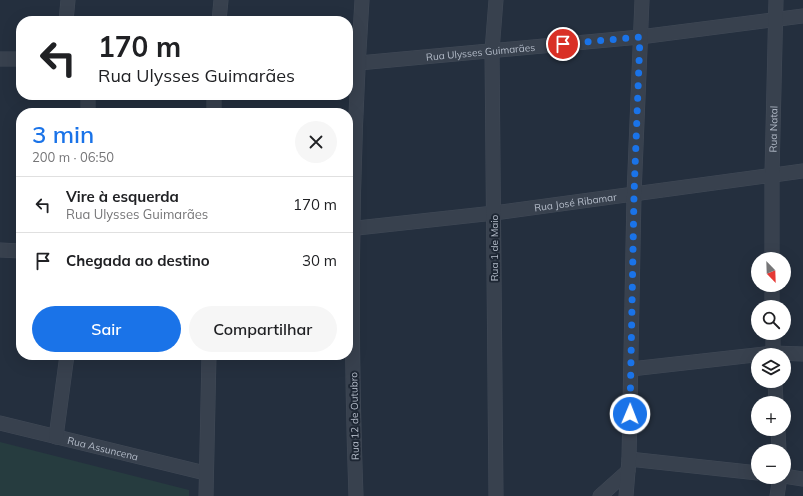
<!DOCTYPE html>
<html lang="pt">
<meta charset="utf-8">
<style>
:root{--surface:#fff;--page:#f6f6f6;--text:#202124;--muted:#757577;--line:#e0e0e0;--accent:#1a73e8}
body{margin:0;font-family:Mulish,sans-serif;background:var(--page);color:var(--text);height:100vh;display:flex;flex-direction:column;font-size:15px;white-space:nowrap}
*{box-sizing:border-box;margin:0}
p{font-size:13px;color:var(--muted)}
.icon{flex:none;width:22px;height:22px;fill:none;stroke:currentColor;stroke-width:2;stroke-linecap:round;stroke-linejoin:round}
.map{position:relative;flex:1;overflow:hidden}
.panel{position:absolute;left:16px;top:108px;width:337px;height:252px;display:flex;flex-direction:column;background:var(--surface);border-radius:16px;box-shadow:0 4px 16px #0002}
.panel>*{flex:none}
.hud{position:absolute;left:16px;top:16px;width:337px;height:84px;border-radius:16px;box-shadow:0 4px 16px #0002;background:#fff;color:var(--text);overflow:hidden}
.needle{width:26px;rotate:157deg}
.fabs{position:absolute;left:751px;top:252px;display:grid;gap:8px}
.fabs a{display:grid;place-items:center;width:40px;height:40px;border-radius:50%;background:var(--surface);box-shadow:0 4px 16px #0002;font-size:20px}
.pin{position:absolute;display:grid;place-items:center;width:34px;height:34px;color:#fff;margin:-17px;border:2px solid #fff;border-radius:50%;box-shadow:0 1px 4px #0007}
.me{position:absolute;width:44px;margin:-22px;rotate:1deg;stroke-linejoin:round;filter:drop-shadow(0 0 3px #0008)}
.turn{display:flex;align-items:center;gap:14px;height:84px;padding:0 16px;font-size:18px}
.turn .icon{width:52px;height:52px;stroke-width:2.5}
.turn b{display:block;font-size:28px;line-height:34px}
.round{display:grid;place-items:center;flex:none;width:42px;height:42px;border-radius:21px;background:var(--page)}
.summary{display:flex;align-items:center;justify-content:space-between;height:68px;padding:0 16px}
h1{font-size:24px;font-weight:600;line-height:30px;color:var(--accent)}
.cta{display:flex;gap:8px;margin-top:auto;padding:8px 16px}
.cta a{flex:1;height:46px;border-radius:24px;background:var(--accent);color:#fff;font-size:16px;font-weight:600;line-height:46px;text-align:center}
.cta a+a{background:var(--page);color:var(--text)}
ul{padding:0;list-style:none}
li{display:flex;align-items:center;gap:12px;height:56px;padding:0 16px;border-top:1px solid var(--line)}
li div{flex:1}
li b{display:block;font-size:15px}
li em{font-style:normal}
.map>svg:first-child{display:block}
.green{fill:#263c3f}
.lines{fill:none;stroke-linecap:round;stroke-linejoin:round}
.minor-casing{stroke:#414a57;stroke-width:15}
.minor{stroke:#38414e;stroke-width:14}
.route{stroke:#1a73e8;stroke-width:7;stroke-dasharray:0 12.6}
.labels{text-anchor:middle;stroke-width:4;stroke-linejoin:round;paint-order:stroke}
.street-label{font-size:10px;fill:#b4bcc9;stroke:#1d2633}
</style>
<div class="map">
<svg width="803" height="496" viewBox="0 0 803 496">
<rect width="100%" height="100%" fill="#242f3e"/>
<path class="green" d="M0,442L189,490V496H0Z"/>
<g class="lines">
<g class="minor-casing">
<g id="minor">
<path d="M66,21L68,0"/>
<path d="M219,21L221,0"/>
<path d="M0,59H21"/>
<path id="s1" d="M348,64L640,37L803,16"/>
<path d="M88,113V95"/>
<path d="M214,113V95"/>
<path id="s2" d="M348,229L494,213L803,171"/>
<path d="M0,250L21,251"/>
<path id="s3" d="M772,259V174L776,0"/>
<path d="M772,285V307"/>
<path d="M773,333V355"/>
<path d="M631,369L773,353L803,354"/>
<path d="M775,381L776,403"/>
<path id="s4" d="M0,423L205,473"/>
<path d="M778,429L779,451"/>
<path d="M56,437L67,355"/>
<path d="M629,459L758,473"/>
<path d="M784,476L803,479"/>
<path d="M206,496L209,355"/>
<path d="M356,496C350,331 351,165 362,0"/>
<path d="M496,496L492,51L496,0"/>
<path d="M600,496L628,471"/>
<path d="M626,496L629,459L634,195L642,0"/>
<path d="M777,496L780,477"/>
</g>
</g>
<use href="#minor" class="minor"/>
</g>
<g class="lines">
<path class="route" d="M563,44L640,37L634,195L630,414"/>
</g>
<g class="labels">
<g class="street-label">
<text dy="4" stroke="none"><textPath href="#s1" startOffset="133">Rua Ulysses Guimarães</textPath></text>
<text dy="4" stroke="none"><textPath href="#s3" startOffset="130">Rua Natal</textPath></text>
<text dy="4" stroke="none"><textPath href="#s2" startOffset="229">Rua José Ribamar</textPath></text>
<text transform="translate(494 248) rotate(-90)" y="4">Rua 1 de Maio</text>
<text transform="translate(354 416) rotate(-91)" y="4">Rua 12 de Outubro</text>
<text dy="4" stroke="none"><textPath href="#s4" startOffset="106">Rua Assuncena</textPath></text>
</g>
</g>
</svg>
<div class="fabs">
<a><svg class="needle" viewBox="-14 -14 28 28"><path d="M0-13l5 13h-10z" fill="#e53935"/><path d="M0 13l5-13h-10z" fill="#757577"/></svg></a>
<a><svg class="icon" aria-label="search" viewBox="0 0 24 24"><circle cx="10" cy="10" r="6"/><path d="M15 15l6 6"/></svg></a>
<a><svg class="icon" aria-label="layers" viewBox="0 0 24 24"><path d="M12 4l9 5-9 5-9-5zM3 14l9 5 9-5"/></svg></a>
<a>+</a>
<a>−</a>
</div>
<div class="pin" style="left:563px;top:44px;background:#d93025"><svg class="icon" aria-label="arrive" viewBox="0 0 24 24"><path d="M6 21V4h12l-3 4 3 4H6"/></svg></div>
<svg class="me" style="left:630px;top:414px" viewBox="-20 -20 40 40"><circle r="17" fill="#1a73e8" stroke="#fff" stroke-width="3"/><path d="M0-11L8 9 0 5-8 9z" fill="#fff"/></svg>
<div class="hud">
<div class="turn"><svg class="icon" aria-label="left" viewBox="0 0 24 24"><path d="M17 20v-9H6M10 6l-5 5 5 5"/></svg><div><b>170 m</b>Rua Ulysses Guimarães</div></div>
</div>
<section class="panel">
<div class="summary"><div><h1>3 min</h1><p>200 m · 06:50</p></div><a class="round"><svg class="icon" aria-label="close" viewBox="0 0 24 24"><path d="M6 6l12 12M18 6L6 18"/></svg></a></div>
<ul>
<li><svg class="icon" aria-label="left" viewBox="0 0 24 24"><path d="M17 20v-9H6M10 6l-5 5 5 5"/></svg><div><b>Vire à esquerda</b><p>Rua Ulysses Guimarães</p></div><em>170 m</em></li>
<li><svg class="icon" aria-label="arrive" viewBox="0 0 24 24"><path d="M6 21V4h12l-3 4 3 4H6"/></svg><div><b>Chegada ao destino</b></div><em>30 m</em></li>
</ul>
<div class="cta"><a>Sair</a><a>Compartilhar</a></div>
</section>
</div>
